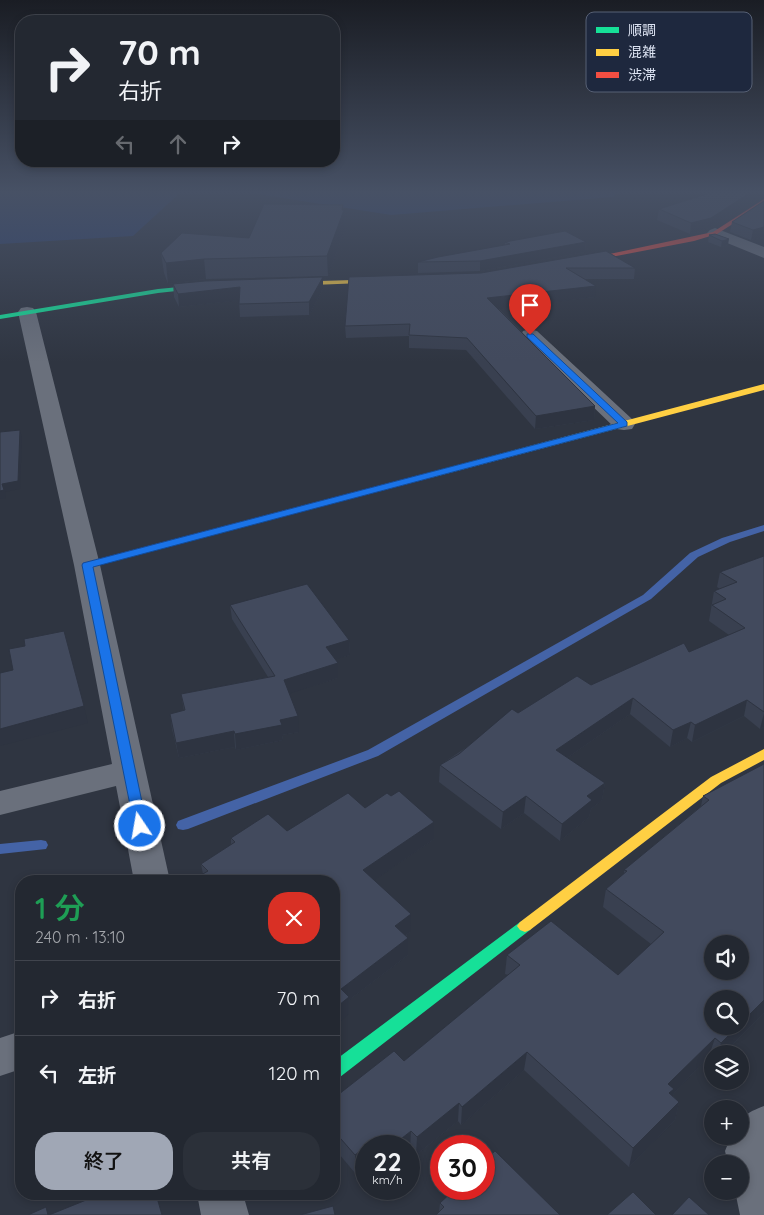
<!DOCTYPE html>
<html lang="ja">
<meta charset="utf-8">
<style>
:root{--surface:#232831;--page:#2b3039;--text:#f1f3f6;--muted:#a3a6ab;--line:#40444d;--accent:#a0a7b5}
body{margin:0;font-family:Quicksand,"Noto Sans JP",sans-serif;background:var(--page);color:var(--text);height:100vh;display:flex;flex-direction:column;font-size:19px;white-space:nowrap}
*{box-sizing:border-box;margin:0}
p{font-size:16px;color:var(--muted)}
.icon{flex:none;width:28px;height:28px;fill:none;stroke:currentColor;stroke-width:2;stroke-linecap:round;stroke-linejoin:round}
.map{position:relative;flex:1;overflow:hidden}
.drawer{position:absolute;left:15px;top:875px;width:325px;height:325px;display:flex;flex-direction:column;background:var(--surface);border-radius:20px;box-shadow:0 2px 8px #0003,0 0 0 1px var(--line)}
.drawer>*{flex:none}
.hud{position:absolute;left:15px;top:15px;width:325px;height:152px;border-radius:20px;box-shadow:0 2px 8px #0003,0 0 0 1px var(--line);background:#232831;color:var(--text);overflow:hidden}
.buttons{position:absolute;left:704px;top:935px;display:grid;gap:10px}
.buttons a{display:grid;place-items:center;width:45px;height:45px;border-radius:50%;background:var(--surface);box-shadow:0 2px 8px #0003,0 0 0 1px var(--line);font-size:25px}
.speed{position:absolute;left:355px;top:1135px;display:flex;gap:10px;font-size:25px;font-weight:700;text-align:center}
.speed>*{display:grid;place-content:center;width:65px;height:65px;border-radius:50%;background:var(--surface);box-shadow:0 2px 8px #0003,0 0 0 1px var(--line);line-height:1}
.speed small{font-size:12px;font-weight:400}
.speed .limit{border:8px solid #d22;background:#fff;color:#111}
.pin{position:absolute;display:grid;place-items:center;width:42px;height:42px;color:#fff;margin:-51px -21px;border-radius:50% 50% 50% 0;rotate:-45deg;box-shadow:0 0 5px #0007}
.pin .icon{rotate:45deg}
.me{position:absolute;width:55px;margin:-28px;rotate:348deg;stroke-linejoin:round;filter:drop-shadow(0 0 4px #0008)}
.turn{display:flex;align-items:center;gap:18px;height:105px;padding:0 20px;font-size:22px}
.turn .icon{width:65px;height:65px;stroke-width:2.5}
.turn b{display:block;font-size:35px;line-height:42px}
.lanes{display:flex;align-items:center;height:48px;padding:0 20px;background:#0003;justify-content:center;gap:25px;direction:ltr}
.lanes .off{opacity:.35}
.round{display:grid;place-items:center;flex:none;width:52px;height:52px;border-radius:20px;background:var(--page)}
.summary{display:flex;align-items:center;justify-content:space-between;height:85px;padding:0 20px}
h1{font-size:30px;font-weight:600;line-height:38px;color:#1e9e55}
.button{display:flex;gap:10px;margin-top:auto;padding:10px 20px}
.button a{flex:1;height:58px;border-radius:20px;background:var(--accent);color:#111;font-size:20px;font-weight:600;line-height:58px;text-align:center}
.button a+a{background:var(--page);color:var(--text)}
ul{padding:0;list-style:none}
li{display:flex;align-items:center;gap:15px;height:75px;padding:0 20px;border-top:1px solid var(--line)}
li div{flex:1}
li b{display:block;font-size:19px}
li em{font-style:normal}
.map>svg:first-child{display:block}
.green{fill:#2c406e}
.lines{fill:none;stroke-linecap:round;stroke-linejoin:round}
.stream{fill:#4463a6;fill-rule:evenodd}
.street{fill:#6a707c;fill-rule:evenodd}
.fast{fill:#16e098;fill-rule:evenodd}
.slow{fill:#ffcf43;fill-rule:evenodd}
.jam{fill:#f24e42;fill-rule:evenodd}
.wall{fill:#394050}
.shaded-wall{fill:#2e3441}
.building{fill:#424a5d;stroke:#2e3441;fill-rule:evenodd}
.route{fill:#1a73e8;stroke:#114b97}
.key{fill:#1e283e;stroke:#576074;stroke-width:1}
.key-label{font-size:14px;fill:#dde4f3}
</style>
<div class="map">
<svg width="764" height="1215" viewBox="0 0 764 1215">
<rect width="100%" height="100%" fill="#2f3541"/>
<path class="green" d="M0,192H181L133,236L0,244Z
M244,192H619L613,197L391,215Z"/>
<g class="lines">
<path class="stream" d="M764,525V531L730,542L698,557L651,599L378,756L188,829L183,830L178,829L176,825L178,821L368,750L643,595L690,553L722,538Z
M41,840L46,841L48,845L46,849L0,854V844Z"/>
<path class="street" d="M715,228L764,247V258L710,236L707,233L710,230Z
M27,307L33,308L36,312L100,565L170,881H134L116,786L0,815V791L112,764L74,565L18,312L21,308Z
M530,329L537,331L632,419L635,424L632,429L624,430L616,429L523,339L521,335L523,331Z
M21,1031V1069L0,1076V1038Z
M764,1106V1215H740L735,1191H740V1164H728L725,1151L731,1136H740C740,1116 746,1113 764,1106Z
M197,1194H243L249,1215H201Z"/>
<path class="fast" d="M211,284L213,285V287L158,293L0,319V315L158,289Z
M525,920L530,922L533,926L530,930L340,1077L334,1079V1061L520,922Z"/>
<path class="slow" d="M386,279L388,280V282L287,286L284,284L287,282Z
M764,384V390L430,478H424L422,476L424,474Z
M764,749V760L721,783L530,930L525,932L520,930L517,926L520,922L711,777Z"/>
<path class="jam" d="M764,199V204L717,234L694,241L575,264L572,262L713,232Z
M427,473L430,474V478L91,567H83L82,565L83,563Z"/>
</g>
<path class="wall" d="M748,194L746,204L709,228L690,234L657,220L659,209Z
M764,201V237L751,240L730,232L732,222Z
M343,205L345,229L328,276L206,279L168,284L164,273L161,253L249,238Z
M715,234L728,245L721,247L708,242L709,235Z
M505,242H586L585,252L480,271L418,273V262L505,245Z
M606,251L635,268L634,279H585L595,297L498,308L595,406L594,420L535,429L466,350L409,348V336L346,338L345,326L481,273Z
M323,277V289L309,315L240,317L239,300L179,307L174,297L173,284Z
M764,556V727L760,729L744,716L692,742L687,738L670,747L630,714L567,758L605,783L602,800L591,809L589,817L560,841L524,813L501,829L439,782L440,765L518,713L591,685L689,652L729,635L709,621L714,591L720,589L717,587L720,572Z
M230,605L349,640L350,655L335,659L338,663V678L289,693L299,732L282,735L283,740L236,750L235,747L179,758L172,729L170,714L184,711L181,694L268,677L232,619Z
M764,764V1013L723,1054H712V1059L709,1056L674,1093L673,1096L679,1102L675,1120L629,1167L524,1070L461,1125L458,1121L416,1155L410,1149L409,1150V1146H366V1165L355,1173L334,1148V1098L404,1061L508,975L505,974L507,955L618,975L651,944L603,907L606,889L624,874V870L701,806L703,796Z
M391,796L434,822V839L374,880L410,932L406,935L408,938V955L349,1000V1014L334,881H202L201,875L203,874L201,864L231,845V838L287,831L365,808Z
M440,1203L560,1215L439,1212Z"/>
<path class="shaded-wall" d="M748,194L746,204L709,228L690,234L691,223Z
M343,205V213L344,210L345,229L328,276L327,256Z
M764,227V237L751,240L753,230Z
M729,239L728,245L721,247L722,241Z
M586,242L585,252L480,271V261Z
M204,259L206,279L168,284L166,263Z
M323,277V289L309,315V302Z
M596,286L595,297L487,310V298Z
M240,287L241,300L179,307L178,294Z
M595,406L594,420L535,429L536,416Z
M20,430L22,438L20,489L5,492L6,498L0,499V491Z
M349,640L350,655L327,662L326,647Z
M338,663V678L285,695L284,680Z
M633,698L630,714L554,767L556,750Z
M747,700L744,716L692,742L695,725Z
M84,706L88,723L0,746V729Z
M764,713V727L760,729Z
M298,716L299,732L282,735L283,740L236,750L235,734L280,720Z
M691,722L687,738L670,747L673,730Z
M234,731L235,747L179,758L176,743Z
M605,783L602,800L591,809L589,817L560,841L562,824L587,796Z
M526,796L524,813L501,829L503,812Z
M434,822V839L363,888V870Z
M411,914L410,932L395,943V926Z
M408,938V955L349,1000V1014L334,1027V1009L341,989Z
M764,1000V1013L723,1054H718L721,1043L738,1026H740V1024Z
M715,1038L709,1056L674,1093L670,1108L668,1084Z
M527,1052L524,1070L461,1125L462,1107Z
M679,1102L675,1120L629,1167L633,1148Z
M459,1103L458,1121L416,1155L417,1137Z
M411,1131L410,1149L409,1150V1146H392Z
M369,1144V1146H366V1165L355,1173V1155Z"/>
<path class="building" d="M713,192H741L748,194L711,218L691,223L659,209Z
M764,201V227L753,230L732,222Z
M264,204L343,205L342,210H344L327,256L204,259L166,263L161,253L182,233L249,238Z
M565,231L586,242L480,261L418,262L438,257L510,244L505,242Z
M715,234L729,239L722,241L709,235Z
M606,251L635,268H566L596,286L487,298L595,406L536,416L467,338L409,335L410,324L345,326L349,277L481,273Z
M323,277L309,302L239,304L240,287L178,294L173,284L205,281Z
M20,430L18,481L2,484L4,490L0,491V432Z
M764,556V712L747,700L695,725L691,722L673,730L633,698L556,750L605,783L587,796L592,800L562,824L526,796L503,812L440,765L459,754L512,709L518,713L577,676L591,685L684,643L689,652L745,628L712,605L726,599L714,591L737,582L720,572Z
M307,584L349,640L326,647L338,663L284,680L298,716L280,720L282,725L235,734L234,731L176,743L170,714L185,710L181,694L275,676L230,605Z
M64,631L84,706L0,729V673L13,670L9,649L25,646L24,639Z
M764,764V1000L740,1024V999H712V1026H738L721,1043L715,1038L668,1084L674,1089L669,1093L679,1102L633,1148L527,1052L462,1107L459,1103L417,1137L411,1131L392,1146H371L369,1144L355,1155L334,1131V1098L394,1051L404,1061L520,965L507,955L551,921L618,975L664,932L606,889L627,871L624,870L709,800L703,796ZM712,944H740V971H712Z
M399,791L434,822L363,870L411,914L395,926L408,938L341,989L349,997L334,1009V881H208L201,875L208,871L201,864L235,842L231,838L268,814L287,831L348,793L365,808L387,793L391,796Z
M495,1151L560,1215H436L444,1207L440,1203L455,1189H484V1161Z
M633,1192L656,1215H607Z
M101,1194H156L162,1215H49Z
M689,1197L709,1215H672Z
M333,1206L335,1215H300Z
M46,1207L48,1215H28Z"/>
<linearGradient id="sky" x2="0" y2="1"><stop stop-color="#1a1d24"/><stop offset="0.53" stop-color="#475165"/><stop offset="1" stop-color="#475165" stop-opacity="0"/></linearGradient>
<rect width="764" height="362" fill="url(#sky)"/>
<path class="route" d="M527,334H533L627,422V426L93,567L147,826L145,830L140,832L135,830L82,565L83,563L618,423L527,337Z"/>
<rect x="586" y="12" width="166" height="80" rx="8" class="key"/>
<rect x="596" y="27" width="23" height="6" fill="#16e098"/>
<rect x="596" y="49" width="23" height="7" fill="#ffcf43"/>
<rect x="596" y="72" width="23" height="6" fill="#f24e42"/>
<g class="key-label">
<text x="628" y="35">順調</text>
<text x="628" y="57">混雑</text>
<text x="628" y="80">渋滞</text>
</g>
</svg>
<div class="buttons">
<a><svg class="icon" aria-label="sound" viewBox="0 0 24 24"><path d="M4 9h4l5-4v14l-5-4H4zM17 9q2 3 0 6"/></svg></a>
<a><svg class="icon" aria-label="search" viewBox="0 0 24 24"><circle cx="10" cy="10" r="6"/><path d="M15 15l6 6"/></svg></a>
<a><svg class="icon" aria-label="layers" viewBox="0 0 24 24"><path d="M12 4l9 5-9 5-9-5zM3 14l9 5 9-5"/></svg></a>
<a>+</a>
<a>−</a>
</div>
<div class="speed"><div>22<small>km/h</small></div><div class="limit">30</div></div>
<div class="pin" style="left:530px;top:335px;background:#d93025"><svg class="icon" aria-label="arrive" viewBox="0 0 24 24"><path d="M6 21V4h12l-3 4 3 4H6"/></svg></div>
<svg class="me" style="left:140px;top:826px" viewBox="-20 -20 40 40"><circle r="17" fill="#1a73e8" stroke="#fff" stroke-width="3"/><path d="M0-11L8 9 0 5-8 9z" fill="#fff"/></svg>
<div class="hud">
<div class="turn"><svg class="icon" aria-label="right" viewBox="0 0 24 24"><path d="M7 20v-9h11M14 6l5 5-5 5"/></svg><div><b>70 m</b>右折</div></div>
<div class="lanes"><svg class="icon off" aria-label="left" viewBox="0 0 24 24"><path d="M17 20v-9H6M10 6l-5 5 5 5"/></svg><svg class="icon off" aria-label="ahead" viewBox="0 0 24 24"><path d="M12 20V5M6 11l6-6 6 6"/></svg><svg class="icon" aria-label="right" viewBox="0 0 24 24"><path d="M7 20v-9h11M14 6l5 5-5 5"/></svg></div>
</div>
<section class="drawer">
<div class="summary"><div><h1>1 分</h1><p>240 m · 13:10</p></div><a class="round" style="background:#d93025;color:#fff"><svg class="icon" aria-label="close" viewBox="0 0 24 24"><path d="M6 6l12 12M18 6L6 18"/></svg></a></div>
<ul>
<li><svg class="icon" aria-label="right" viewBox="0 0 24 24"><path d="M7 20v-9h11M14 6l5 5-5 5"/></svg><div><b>右折</b></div><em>70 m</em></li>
<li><svg class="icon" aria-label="left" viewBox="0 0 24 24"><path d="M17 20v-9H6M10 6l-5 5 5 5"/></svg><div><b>左折</b></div><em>120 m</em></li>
</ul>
<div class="button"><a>終了</a><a>共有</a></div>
</section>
</div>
